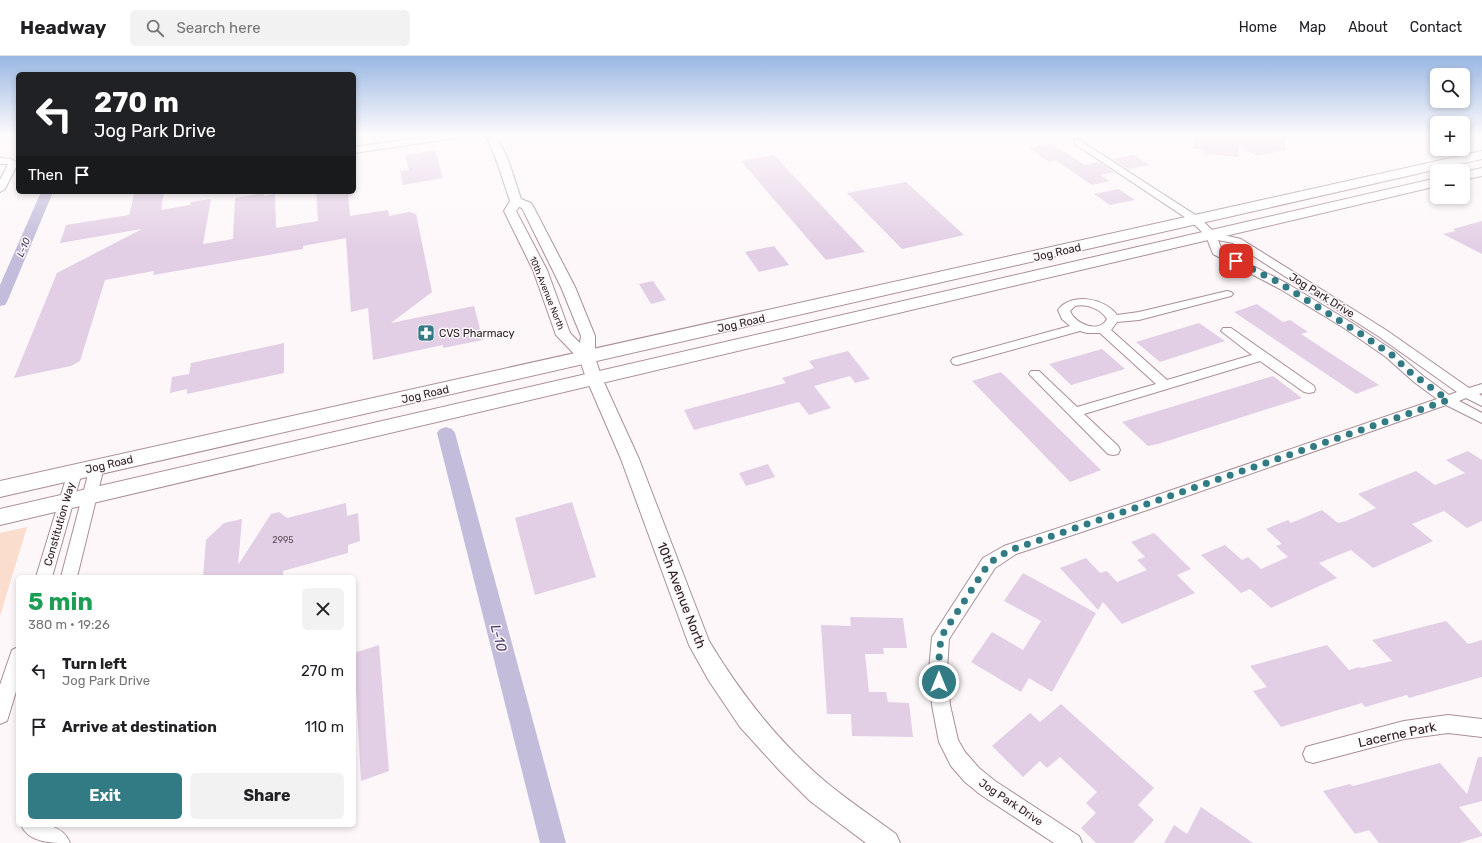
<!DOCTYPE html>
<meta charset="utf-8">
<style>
:root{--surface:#fff;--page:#f2f2f2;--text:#202124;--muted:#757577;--line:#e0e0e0;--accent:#337b84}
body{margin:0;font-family:Rubik,sans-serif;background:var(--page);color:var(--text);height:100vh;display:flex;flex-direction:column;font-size:15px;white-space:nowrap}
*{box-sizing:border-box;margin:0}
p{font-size:13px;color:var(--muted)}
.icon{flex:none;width:22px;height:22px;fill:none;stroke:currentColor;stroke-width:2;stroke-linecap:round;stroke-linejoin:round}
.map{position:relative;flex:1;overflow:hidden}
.side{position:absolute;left:16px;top:519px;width:340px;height:252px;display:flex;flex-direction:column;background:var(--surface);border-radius:6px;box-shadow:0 2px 6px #0003}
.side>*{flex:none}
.top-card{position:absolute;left:16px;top:16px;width:340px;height:122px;border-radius:6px;box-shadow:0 2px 6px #0003;background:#202124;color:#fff;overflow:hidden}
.controls{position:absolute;left:1430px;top:12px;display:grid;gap:8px}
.controls a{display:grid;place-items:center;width:40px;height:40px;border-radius:6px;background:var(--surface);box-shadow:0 2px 6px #0003;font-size:20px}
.pin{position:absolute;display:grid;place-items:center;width:34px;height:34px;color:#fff;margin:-17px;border-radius:8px;box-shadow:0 2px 6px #0006}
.me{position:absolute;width:44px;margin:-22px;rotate:0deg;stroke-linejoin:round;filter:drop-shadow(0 0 3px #0008)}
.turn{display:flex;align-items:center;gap:14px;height:84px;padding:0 12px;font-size:18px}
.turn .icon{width:52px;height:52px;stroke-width:2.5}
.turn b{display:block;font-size:28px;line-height:34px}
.then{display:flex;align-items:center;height:38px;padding:0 12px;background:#0003;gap:8px;font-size:15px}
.round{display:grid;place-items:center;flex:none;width:42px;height:42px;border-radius:6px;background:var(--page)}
.head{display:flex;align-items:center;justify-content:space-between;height:68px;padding:0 12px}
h1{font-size:24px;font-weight:700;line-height:30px;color:#1e9e55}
.primary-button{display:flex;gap:8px;margin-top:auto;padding:8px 12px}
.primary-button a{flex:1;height:46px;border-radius:6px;background:var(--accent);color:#fff;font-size:16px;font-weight:700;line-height:46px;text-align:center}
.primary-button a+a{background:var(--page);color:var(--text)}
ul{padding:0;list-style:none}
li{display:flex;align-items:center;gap:12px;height:56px;padding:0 12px}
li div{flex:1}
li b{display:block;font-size:15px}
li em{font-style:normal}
header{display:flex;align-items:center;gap:24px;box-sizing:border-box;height:56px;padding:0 20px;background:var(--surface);border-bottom:1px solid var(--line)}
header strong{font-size:19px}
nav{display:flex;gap:22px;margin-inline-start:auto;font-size:14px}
.search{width:280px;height:36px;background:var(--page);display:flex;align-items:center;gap:10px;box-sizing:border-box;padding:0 14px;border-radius:6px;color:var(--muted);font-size:15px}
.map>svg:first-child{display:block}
.green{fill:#faddcd}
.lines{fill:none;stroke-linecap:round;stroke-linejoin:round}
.canal{fill:#c3bcdb;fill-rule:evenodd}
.building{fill:#e3cfe5}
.minor-casing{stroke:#aa8f99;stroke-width:2}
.tertiary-casing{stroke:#aa8f99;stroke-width:2}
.secondary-casing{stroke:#aa8f99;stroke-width:2}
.minor{fill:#fff;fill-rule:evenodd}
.tertiary{fill:#fff;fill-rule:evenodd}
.secondary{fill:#fff;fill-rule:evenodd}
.route{stroke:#337b84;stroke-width:7;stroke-dasharray:0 12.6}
.labels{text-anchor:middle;stroke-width:3;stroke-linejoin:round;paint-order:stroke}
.far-street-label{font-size:9px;fill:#2c2226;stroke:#fdf7f9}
.number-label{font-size:9px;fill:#5a4d56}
.far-water-label{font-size:10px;font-style:italic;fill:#4c416d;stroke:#fdf7f9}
.street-label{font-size:11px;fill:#2c2226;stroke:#fdf7f9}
.poi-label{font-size:11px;fill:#2c2226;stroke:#fdf7f9;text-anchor:start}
.near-street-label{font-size:13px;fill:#2c2226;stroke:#fdf7f9}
.near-water-label{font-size:14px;font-style:italic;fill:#4c416d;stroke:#fdf7f9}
</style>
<header>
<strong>Headway</strong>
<div class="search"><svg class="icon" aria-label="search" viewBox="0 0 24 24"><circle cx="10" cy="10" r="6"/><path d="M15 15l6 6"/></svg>Search here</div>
<nav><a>Home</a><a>Map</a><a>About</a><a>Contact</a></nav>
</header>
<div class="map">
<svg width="1482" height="787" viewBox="0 0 1482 787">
<rect width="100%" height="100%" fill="#fdf7f9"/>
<path class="green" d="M27,471L0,560V477Z"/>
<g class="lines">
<path class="canal" d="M41,136H53L7,246L5,249L0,250V229Z
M446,371L452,373L455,377L566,787H540L437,377L440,373Z"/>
</g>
<path class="building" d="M1195,79H1278L1285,81V94L1257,100L1239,90L1238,101L1205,98L1203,94L1193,92Z
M1051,87L1085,109L1099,106L1114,116L1100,119L1110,125L1092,129L1055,104L1049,106L1029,92Z
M435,94L443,122L403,129L400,115L409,114L405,99Z
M774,99L865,196L826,204L741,105Z
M1133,99L1150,109L1128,113L1112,103Z
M906,126L964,179L902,193L847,137Z
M1119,133L1135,144L1110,149L1094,138Z
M135,136H164L161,154L190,149L191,146L211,143L203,188L233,183L235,142L264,137V140L275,138L276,172L318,165L316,136H348L350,160L388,154L389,160L409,156L416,158L432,236L391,267L474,250L483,284L443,292V289L373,304L368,252L351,256L346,182L303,190V193L153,219L154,215L105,224L80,305L71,310L14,322L57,217L142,173L60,187L66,169L129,159Z
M1482,165V198L1443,178L1456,175L1453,173Z
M774,190L789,209L759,216L745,196Z
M653,225L666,244L651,248L639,228Z
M1257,248L1283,266L1290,264L1308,276L1301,278L1379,329L1356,338L1234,256Z
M1199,267L1225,285L1160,306L1136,286Z
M284,287V317L187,338V333L170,337L172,321L189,318L191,307Z
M1102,293L1125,313L1071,329L1049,308Z
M848,295L870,323L855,327L850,320L814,330L831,352L809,359L799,346L694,374L684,354L786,327L782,322L814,312L809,305Z
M1001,316L1101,414L1070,426L972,325Z
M1273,320L1302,342L1158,388L1148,390L1122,366Z
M1468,395L1482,404V465L1467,472L1444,455L1412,468L1433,485L1373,512L1351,494L1319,507L1337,522L1271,552L1250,533L1241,537L1201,499L1225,489L1242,504L1248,501L1261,513L1288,501L1276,490L1282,488L1266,473L1288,464L1291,467L1322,454L1338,467L1346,465L1376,452L1358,438L1416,415L1435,429L1465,417L1446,404Z
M768,408L775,421L746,430L739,417Z
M572,446L596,521L535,539L515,462Z
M346,447L347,460L358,457L360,485L348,489V497L283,515V521H203L206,484L224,467L242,463L238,509L271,458L279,456L287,462Z
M1154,477L1191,513L1177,519L1195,537L1122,568L1103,546L1098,554L1060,512L1086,502L1100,517L1107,515L1117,526L1147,514L1137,504L1145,501L1131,486Z
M1023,517L1096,557L1052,636L1029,622L1021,636L971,606L992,576L1023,594L1041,565L1004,545Z
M850,561L903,562L907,592H883L884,598H865L869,636H886L888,646L909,647L913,681L852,680L851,658H827L821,569L851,570Z
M1446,565L1468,588L1482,584V621L1409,642L1407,639L1365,651L1362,647L1281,671L1253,635L1267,631L1250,610L1327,589L1349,614L1359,611L1361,612L1392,605L1372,584Z
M379,589L389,715L361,725L354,597Z
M1061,648L1154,732L1138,749L1154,764L1133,787H1096L1081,772L1096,757L1086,747L1097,736L1060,701L1047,712L1040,705L1023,721L992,690L1030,657L1040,666Z
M1478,701H1482V745L1459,751L1482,778V780L1459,787H1379L1369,774L1355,778L1323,735L1350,728L1353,730L1440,707L1467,738Z
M1201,751L1253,787H1164L1174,769L1187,778Z"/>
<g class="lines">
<g class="minor-casing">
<path id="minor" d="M440,79H459L455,82L354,97V91Z
M1078,83L1200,162L1215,177L1241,183L1386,274L1469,332L1482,328V337L1479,338L1482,340V350L1466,342L1459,345L1482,357V367L1446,349L1150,453L1016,498L995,512L949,583L947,614L950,649L958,684L965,696L979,712L995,725L1079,780L1082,787H1054L981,739L965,726L951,710L939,686L932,649L929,614L932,581L983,502L1004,490L1140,445L1437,343L1414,326L1386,301L1344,272L1280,233L1213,198L1206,180L1192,166L1075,88L1074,86L1075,84ZM1218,184L1233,187L1378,280L1457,336L1449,339L1423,320L1394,295L1352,267L1288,228L1222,194Z
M0,102L11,103L18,107L5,133L0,136V124L8,108H0Z
M1227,235L1231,236L1233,238L1231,240L1139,264L1117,266L1111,274L1167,324L1252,299L1221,275L1223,272H1231L1314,330L1315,333L1314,336L1309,337L1304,336L1260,305L1084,358L1118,390L1120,394L1118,398L1113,399L1108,398L1029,318L1031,315H1039L1077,351L1156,328L1100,277H1087L1080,275L957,309L953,308L951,305L953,302L1070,270L1062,263L1058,254C1071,236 1105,242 1117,259L1139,256ZM1075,250C1086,247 1101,253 1107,263C1099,278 1075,268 1070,255Z
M97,406L102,407L104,411L77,521H61L90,411L92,407Z
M75,411L80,412L82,416L52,521H36L68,416L70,412Z
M18,591V629L7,665L0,668V629L12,594Z
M1448,659L1482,663V681L1448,677L1404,683L1313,707L1306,705L1303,698L1306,691L1313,689L1404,665Z
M21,769C40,769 62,766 70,787C51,787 29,787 21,769Z"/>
</g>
<g class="tertiary-casing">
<path id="tertiary" d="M486,79H496L509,106L521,143L531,147L533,150L575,231L595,280V302L602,322L639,403L709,585C741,638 779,687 827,727C849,745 873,761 896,778L900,787H866L810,745L780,715L740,671L709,625L689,589L621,403L586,322L580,304L556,279L533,214L504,155L510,145L497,106ZM519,151L522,152L561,231L581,280L580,287L570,277L547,214L516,155Z"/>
</g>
<g class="secondary-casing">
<path id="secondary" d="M1482,95V103L0,441V425Z
M1482,112V120L1463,124V116Z
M1437,122V130L0,469V453Z"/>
</g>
<use href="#minor" class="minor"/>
<use href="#tertiary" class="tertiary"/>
<use href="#secondary" class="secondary"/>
</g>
<linearGradient id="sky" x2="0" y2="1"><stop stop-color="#99b7e3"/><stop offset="0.42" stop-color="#fefbfc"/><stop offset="1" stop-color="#fefbfc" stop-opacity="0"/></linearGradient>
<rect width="1482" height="189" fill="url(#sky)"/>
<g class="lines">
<path class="route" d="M939,626L938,614L941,581L989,507L1010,494L1144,449L1448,344L1411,317L1392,299L1361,278L1278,226L1236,205"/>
</g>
<defs>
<g id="pharmacy-square" transform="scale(0.9)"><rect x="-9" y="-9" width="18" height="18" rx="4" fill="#337b84" stroke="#fdf7f9"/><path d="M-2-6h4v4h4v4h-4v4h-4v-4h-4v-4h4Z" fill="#fff"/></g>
</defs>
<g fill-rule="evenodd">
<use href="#pharmacy-square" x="426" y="277"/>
</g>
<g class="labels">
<g class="far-street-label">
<text transform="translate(547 237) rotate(68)" y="3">10th Avenue North</text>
</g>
<g class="number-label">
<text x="283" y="487">2995</text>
</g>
<g class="far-water-label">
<text transform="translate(23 191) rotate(-67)" y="4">L-10</text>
</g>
<g class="street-label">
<text transform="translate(1057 196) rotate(-13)" y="4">Jog Road</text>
<text transform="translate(1322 239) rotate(32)" y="4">Jog Park Drive</text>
<text transform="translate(741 267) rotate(-13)" y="4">Jog Road</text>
<text transform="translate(425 338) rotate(-13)" y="4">Jog Road</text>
<text transform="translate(109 408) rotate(-13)" y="4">Jog Road</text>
<text transform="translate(59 468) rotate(-74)" y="4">Constitution Way</text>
<text transform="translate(1011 746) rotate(34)" y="4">Jog Park Drive</text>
</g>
<g class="poi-label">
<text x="439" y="281">CVS Pharmacy</text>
</g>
<g class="near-street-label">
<text transform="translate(682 539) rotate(69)" y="5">10th Avenue North</text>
<text transform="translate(1397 678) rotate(-12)" y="5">Lacerne Park</text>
</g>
<g class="near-water-label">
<text transform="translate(499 582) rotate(75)" y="5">L-10</text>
</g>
</g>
</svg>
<div class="controls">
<a><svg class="icon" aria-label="search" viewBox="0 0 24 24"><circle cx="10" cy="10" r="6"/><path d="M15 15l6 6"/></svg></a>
<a>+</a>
<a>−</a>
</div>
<div class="pin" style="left:1236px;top:205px;background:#d93025"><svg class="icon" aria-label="arrive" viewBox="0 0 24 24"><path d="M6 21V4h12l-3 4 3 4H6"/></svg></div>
<svg class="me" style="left:939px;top:626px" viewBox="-20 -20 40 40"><circle r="17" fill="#337b84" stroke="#fff" stroke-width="3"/><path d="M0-11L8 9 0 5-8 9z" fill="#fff"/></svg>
<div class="top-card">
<div class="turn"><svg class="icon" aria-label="left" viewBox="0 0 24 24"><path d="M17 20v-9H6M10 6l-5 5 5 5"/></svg><div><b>270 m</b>Jog Park Drive</div></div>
<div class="then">Then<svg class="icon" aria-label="arrive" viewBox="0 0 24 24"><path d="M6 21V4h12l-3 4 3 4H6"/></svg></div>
</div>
<section class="side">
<div class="head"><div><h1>5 min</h1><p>380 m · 19:26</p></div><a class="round"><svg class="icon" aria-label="close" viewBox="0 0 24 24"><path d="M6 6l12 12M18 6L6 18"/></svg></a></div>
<ul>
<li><svg class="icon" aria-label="left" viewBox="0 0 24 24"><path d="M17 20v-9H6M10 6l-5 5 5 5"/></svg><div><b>Turn left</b><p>Jog Park Drive</p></div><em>270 m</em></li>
<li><svg class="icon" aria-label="arrive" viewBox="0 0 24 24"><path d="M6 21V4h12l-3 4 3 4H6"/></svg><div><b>Arrive at destination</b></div><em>110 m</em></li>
</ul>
<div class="primary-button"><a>Exit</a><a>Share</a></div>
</section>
</div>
